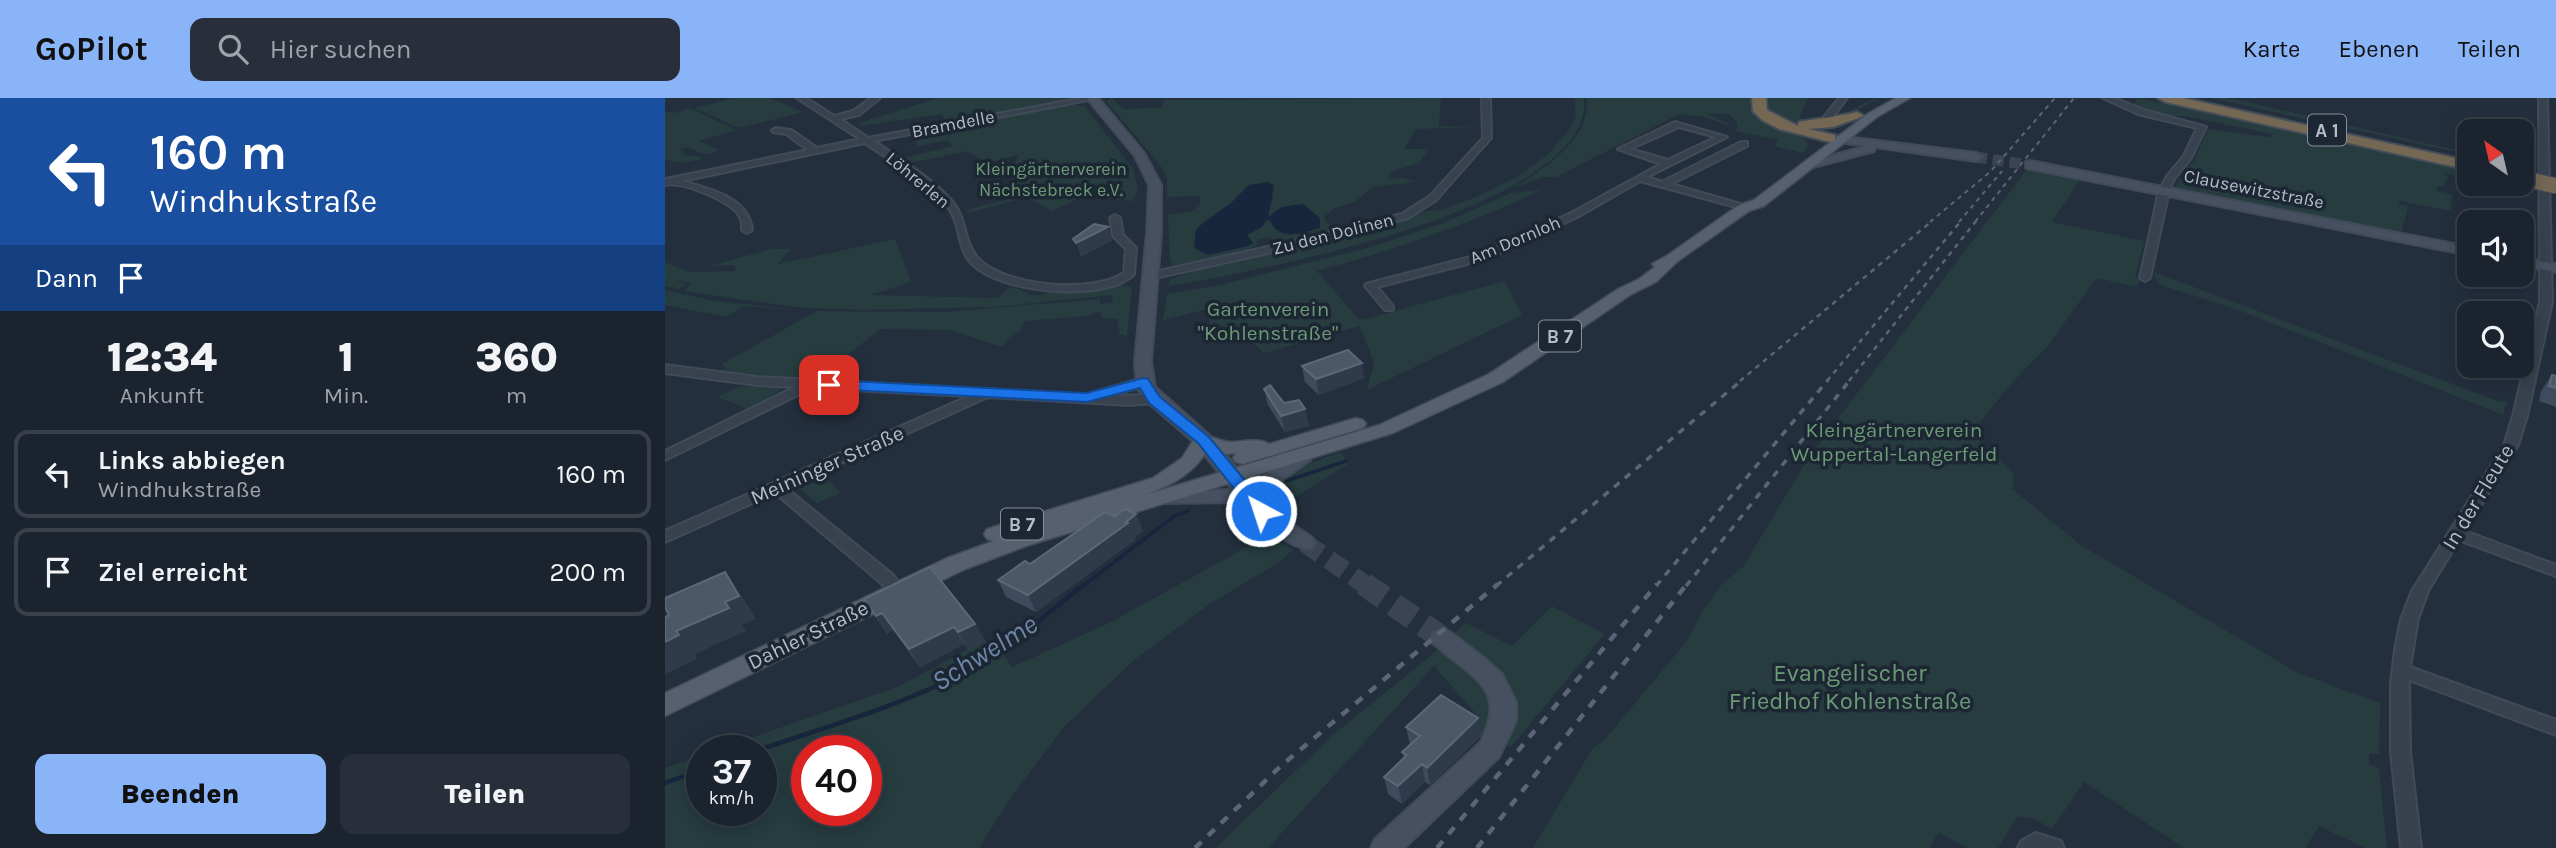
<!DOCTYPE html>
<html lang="de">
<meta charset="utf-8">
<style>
:root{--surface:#1b232e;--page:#282f3a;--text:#f1f3f6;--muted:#a0a4aa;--line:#39404a;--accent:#8ab4f8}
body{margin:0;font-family:Karla,sans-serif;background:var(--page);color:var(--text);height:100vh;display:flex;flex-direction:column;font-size:26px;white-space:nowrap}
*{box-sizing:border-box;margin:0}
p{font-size:23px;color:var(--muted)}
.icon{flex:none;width:38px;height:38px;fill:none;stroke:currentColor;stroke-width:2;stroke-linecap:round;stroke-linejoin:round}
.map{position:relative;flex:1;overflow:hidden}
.details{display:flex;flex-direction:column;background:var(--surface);width:665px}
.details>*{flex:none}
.banner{background:#1a4fa0;color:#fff;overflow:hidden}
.needle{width:46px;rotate:326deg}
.buttons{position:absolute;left:1792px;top:21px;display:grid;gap:14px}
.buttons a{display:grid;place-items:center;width:77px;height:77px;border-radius:14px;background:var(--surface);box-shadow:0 4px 18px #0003,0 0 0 2px var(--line);font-size:35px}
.speed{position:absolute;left:21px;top:637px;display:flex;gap:14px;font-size:35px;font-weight:700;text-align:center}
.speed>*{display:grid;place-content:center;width:91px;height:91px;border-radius:50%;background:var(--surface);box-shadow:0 4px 18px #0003,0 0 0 2px var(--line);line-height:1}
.speed small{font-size:18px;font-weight:400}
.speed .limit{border:10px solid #d22;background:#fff;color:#111}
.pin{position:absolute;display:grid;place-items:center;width:60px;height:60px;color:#fff;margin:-30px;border-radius:14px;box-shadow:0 4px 10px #0006}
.me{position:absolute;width:77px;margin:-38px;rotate:320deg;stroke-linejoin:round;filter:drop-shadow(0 0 5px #0008)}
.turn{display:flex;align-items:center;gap:24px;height:147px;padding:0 35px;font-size:32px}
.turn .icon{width:91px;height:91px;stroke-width:2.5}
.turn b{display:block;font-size:49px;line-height:60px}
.then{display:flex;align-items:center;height:66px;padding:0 35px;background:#0003;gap:14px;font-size:26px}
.eta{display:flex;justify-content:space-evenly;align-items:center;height:119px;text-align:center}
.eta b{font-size:42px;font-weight:800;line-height:49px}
.primary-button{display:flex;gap:14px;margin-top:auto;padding:14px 35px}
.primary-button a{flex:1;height:80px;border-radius:14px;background:var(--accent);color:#111;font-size:28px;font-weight:800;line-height:80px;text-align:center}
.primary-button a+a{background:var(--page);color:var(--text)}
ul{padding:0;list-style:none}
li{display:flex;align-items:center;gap:21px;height:88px;margin:0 14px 10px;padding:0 21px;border:4px solid var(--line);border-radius:14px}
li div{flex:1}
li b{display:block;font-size:26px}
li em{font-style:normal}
header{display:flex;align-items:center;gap:42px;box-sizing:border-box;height:98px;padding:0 35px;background:var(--accent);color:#111}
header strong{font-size:33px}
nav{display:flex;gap:38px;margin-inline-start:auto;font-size:24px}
.search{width:490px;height:63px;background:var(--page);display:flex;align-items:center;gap:18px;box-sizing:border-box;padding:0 24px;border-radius:14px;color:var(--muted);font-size:26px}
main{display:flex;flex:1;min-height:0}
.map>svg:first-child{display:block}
.green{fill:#263c3f;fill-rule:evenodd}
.water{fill:#17263c}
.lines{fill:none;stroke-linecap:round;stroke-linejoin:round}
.stream-far1{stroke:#17263c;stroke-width:3.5}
.stream{stroke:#17263c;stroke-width:4.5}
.secondary-tunnel-far2{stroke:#3a4453;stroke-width:11;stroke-dasharray:11 6;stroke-linecap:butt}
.secondary-tunnel-far1{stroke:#3a4453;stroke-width:19;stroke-dasharray:19 10;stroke-linecap:butt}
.secondary-tunnel{stroke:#3a4453;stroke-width:24;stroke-dasharray:24 12;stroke-linecap:butt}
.street-casing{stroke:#414a57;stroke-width:4}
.secondary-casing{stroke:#414a57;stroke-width:4}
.primary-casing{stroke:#414a57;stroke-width:3}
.highway-casing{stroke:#434c59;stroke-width:4}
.street{fill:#38414e;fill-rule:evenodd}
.secondary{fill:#465061;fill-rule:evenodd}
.primary{fill:#56606e;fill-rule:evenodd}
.highway{fill:#746855;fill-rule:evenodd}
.rail-far3{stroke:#5a6575;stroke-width:2;stroke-dasharray:4.5 4.5;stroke-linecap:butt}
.rail-far2{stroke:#5a6575;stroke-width:2.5;stroke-dasharray:5 5;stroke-linecap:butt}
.rail-far1{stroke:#5a6575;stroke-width:3.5;stroke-dasharray:7 7;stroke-linecap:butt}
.rail{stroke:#5a6575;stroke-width:4.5;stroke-dasharray:9 9;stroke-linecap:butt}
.highway-bridge-casing{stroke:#434c59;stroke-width:17;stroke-linecap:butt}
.highway-bridge{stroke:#746855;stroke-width:15}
.wall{fill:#3f4b5c}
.shaded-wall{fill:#2f3b4b}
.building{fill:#4b5868;stroke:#5c6777;stroke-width:2}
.route{fill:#1a73e8;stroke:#114b97;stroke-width:2}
.labels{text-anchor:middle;stroke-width:7;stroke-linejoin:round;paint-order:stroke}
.far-street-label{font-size:18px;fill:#b4bcc9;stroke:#1d2633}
.far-park-label{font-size:18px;fill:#6b9a76;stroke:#1d2633}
.shield{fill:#1d2633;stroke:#878f9c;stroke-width:2}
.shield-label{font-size:19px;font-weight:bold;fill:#b4bcc9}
.park-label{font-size:21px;fill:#6b9a76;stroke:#1d2633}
.street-label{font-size:21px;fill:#b4bcc9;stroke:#1d2633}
.near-park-label{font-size:24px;fill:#6b9a76;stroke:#1d2633}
.near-water-label{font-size:28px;font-style:italic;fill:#6d86a8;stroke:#1d2633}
</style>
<header>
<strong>GoPilot</strong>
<div class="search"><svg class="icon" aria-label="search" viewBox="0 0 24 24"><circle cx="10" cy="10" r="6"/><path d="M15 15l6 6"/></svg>Hier suchen</div>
<nav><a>Karte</a><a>Ebenen</a><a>Teilen</a></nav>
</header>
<main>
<section class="details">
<div class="banner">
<div class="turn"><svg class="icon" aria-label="left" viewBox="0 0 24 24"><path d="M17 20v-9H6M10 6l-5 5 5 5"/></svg><div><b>160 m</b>Windhukstraße</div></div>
<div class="then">Dann<svg class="icon" aria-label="arrive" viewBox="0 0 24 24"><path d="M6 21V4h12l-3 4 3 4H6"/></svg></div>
</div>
<div class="eta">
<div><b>12:34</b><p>Ankunft</p></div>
<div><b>1</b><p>Min.</p></div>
<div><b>360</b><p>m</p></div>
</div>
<ul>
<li><svg class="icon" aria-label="left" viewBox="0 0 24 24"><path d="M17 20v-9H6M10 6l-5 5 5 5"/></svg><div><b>Links abbiegen</b><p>Windhukstraße</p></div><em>160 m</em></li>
<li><svg class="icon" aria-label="arrive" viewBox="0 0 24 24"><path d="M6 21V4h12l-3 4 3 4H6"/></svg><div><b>Ziel erreicht</b></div><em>200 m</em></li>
</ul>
<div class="primary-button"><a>Beenden</a><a>Teilen</a></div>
</section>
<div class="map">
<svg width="1891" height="750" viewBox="0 0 1891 750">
<rect width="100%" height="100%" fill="#242f3e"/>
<path class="green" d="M69,0H106L138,14L74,30L29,10Z
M273,0H403L391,5L281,25L277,16L196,28L193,25Z
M447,0L458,11L496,10L499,2L776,0L774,28L818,29L751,31L739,51H764L754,65L728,73L722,81L738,80L751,84L709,89L688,105L669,110L658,120L669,133L615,146L604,139L591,142L593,146L576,155L509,168L505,163L503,117L527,113L535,106V98L502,99V82L498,71L441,3ZM584,87L608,98L603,119C621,111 621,104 644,110L654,130L632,136L601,122L597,129L582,137L588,145L583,148L543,157L530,144L536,125L566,105Z
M909,0H919C929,111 584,175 503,188L505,181L531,172L725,126L757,114L779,111L811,99L853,78L881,58L902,35L911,18Z
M922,0H1088V11C1101,31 1133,27 1144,47L1138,55L1109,48L1114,42L1069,33L1073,30L1072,24L1064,16H1043L1069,29L1039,19L1015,16L891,79H879L848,90C879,71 926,41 922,0Z
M1100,0H1143L1134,20L1146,22L1148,20C1174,29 1192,2 1216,0C1204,5 1194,12 1182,18C1159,29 1117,29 1099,9Z
M1472,0L1804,72V80L1776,75L1783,78L1778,89L1773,88L1771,93L1787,96L1786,113L1734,103L1733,106L1743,108L1736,137L1509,92L1522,69L1529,63L1543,31L1604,39L1608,36L1520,18H1496L1472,11L1469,6Z
M1546,0H1564L1804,55V57Z
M408,7L420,8L468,71L473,90L468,103L417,99L387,113L362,99L303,115L301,112L358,97L348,91C345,75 347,70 354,57L321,65L303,53L246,65L239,60L288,48L282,42L253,48L245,36Z
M25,10L71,32L34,43L53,52C42,60 34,54 23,49L15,51L21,58H32L37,61L20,65L0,62V14L9,15Z
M1363,70L1392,75L1390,78L1392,79L1395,76L1416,80L1387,124L1479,143L1470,179L1477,181L1471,189L1432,180L1381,250L1344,288L1307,335L1348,375L1349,387L1346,390L1417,448L1633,575L1715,605L1714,656H1704V666L1714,670L1722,750H1700L1654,728L1640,750H1519L1419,684L1387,731L1368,720L1352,719L1333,750H1302L1274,734L1264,750H868L928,650L941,640L1021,544L1038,512L1057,486L1078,469L1146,356Z
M877,92C803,126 730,152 652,173L691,218L697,222L840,183L857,217L702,292L709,265L695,228L599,255L579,236L548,247L532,230L544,226L546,210L498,222L502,196L556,187L706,149L776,126L846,95Z
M230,141L246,184L206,197L332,200L346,189C362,193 371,204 387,191L451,186L467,189L462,238L455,236L452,221L437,220L434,213L422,218L359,223L357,230L336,249L286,232L216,231L152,280L67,276L54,274L61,270L57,266L152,213L280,214L435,201V206L447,204L448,197L328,209L194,212L129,209L19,193L27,185L11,182L22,187L13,191L0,188V164L23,174L72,173L69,167L45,168L106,151H126L113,166Z
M1489,174L1835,304H1842L1838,317L1576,213L1493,186Z
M0,192L49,203L134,212L79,208L61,219L0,207Z
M76,288L113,290L117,292L83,311L52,299Z
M676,354L683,366L619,406L614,382L633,370Z
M157,374L175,395L152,405L129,387Z
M604,437L628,452L613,465L546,505L469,562L399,629L348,696L314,750H0V670L37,657V712H96V653H48L232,589L320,543L332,547L347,569L446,524ZM142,653H201V712H142Z
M887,508L940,536L846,649L816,638L804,630L811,616L769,568L603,750H550L668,637L763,560L801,525L847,548Z"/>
<path class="water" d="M603,84L609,87L603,119L617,109L638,106L655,120V130C637,135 613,144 605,122H601L597,129L582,137L588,145L583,148L543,157L529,150L531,131L566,105L584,87Z"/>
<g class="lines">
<path class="stream-far1" d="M621,383L681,363
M418,488L508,419L524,412"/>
<path class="stream" d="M91,653C160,629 233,609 298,575C342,551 381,516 420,486
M0,685L37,672"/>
<path class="secondary-tunnel-far2" d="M1311,59L1365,67"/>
<path class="secondary-tunnel-far1" d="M640,445L702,488"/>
<path class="secondary-tunnel" d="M699,486L777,540"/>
<g class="street-casing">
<path id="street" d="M132,0H141L169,18L188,13L206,0H215L194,17L175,21L203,40L418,0H434L209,43C235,61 265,79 286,102C302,119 298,143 312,159C337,189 428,196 459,175L461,151L448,138L445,120L450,117L455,120L458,137L471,150L469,176C441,205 334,195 307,166C292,150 296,129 285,112C270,90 223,61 200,45L17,83C44,91 84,99 87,132L82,135L77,132C77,126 77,121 73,116C62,102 17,83 0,87V81L143,52L121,36L108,34L107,32L111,30L126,32L152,50L195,41Z
M817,0H825L826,40L771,102L743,120L635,148L485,181L480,178L485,175L634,142L737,116L765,98L818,40Z
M1174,0H1182L1166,21H1160L1159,19Z
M1438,0H1449L1479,12L1541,29L1526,60L1509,81L1504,93L1485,180L1480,183L1475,180L1494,93L1502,78L1518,59L1532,30L1473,16Z
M1874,0H1882L1887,204L1862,318L1853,347L1800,433L1891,467V478L1794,442L1763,493L1753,521L1745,569L1891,622V637L1744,582L1745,654L1756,750H1736L1726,654V585L1730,552L1736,521L1747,493L1839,347L1848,318L1875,204Z
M1010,24L1062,39L982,79L997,84L1076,44H1082V48L1006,86L1082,108V112L975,83L914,118L825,160L712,189L728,208V212H720L700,188L701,186L817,156L908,114L996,66L953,51ZM1014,29L1051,39L1003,62L965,51Z
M0,267L92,279L428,297L430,294L478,280L482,281L484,284L482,287L444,298L490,297L496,301L490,305L464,307L323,299L121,390L227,476L241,493L239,497C227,500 223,492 215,484L110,395L0,444V433L304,298L147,290L0,362V353L130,289L92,287L0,275Z
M1371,735L1396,743L1399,750H1353L1356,743Z"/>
</g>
<g class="secondary-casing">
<path id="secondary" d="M422,0H433L479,55L496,87V135L486,264L490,289L545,338L591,393C599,375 623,348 645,354L647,358L645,362L615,383L606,411L647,440L650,445L647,450C628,455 590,419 578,404L497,405L490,403L487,399L490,395L497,393L568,392L531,346L484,305L472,290L470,264L482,135L484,87L470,58Z
M1165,37L1311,55L1317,59L1311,63L1210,49L1209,53L1141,71V65L1202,48L1161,42L1159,40Z
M1365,63L1804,149V157L1361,70V64Z
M1857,160L1891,166V174L1857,168Z
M777,531L785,534L818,559L837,576L851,604V623L834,659L739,750H706L710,741L816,644C837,599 821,587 785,559C778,553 770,548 765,540L769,534Z"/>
</g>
<g class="primary-casing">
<path id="primary" d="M1231,0H1245L1212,19L1099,108L1084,113L1013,163L991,184L965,197L838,284L728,335L361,448L298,472L0,618V595L282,460L329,443L322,441L319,436L322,431L488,380L517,360L531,338C544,335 552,343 565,344C578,344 593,339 604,346L691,320L698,322L701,326L698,330L578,366L571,364L568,360L571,355L560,356L543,351C521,389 479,397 439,409L714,327L824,276L953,191L974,181L990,169L987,166L1003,157L1074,107L1089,102L1204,15Z"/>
</g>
<g class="highway-casing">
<path id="highway" d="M1087,0H1101L1102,12L1133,28L1134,24C1153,20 1173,19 1192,14L1199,18L1168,29L1143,31L1170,37V43L1165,44L1114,31L1097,22L1088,13Z
M1493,0H1518L1804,63V72L1500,4Z"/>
</g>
<use href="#street" class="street"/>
<use href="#secondary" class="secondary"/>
<use href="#primary" class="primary"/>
<use href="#highway" class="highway"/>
<path class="rail-far3" d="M1265,124L1325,74L1390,0
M1294,124L1337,73
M1310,124L1409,0"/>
<path class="rail-far2" d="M1075,283L1267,123
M1162,283L1296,123
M1184,283L1311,123"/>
<path class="rail-far1" d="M831,488L1077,282
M991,488L1163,282
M1021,488L1185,282"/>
<path class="rail" d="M530,750L617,667L833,486
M772,750L992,486
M812,750L1022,486"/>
<g class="highway-bridge-casing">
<path id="highway-bridge" d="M1857,80L1891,88"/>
</g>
<use href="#highway-bridge" class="highway-bridge"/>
</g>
<path class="wall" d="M637,268L699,280L654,297L640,284Z
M1887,277L1891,278V309L1874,303L1876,293Z
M599,291L619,305L644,328L620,334L603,307Z
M471,416L478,433L469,440L470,442L371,514L341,499L333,482L365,466L450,418Z
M199,501L310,526L320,543L303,552L299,546L255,569L228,532L222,536Z
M813,620L816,638L765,687L760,684L737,706L723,696L719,679L739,661L737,654L745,647L741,629Z"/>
<path class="shaded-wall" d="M443,129L447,143L416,159L411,145Z
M697,265L699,280L654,297L651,281Z
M640,311L644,328L620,334L616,318Z
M471,416L478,433L469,440L470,442L371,514L363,497Z
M60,474L76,497L91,521L77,527L81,533L30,556L32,561L0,576V544L11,533L60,504Z
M217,515L228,532L222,536L211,518Z
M310,526L320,543L303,552L293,534Z
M289,529L299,546L255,569L244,551Z
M813,620L816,638L765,687L762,670Z
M757,666L760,684L737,706L733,688Z"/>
<path class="building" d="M429,126L443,129L411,145L408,141Z
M683,252L697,265L651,281L637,268Z
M1887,277L1891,278V290L1884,288Z
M605,287L619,305L634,302L640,311L616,318L599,291Z
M460,411L471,416L461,424L463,425L363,497L333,482L360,463L365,466L440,414L450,418Z
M265,469L310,526L293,534L289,529L244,551L217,515L211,518L199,501Z
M60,474L74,498L60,504L64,510L11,533L14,537L0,544V519L4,517L0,509V500Z
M776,597L813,620L762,670L757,666L733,688L719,679L742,657L737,654L755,638L741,629Z"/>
<path class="route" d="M478,280L483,281L495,299L544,339L602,409L604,413L602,417H590L533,345L484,305L475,290L422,304L164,291L157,287L164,282L422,295Z"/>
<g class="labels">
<g class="far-street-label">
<text transform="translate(288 26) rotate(-11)" y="6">Bramdelle</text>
<text transform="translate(253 82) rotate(40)" y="6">Löhrerlen</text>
<text transform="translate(1589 91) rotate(11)" y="6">Clausewitzstraße</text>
<text transform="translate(668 136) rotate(-14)" y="6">Zu den Dolinen</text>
<text transform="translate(850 142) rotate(-23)" y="6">Am Dornloh</text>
</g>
<g class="far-park-label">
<text x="386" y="77">Kleingärtnerverein<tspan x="386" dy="21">Nächstebreck e.V.</tspan></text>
</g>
<g class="shield">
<rect x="1643" y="16.5" width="38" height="31" rx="5"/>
<rect x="874" y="222.5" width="42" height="31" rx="5"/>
<rect x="336" y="410.5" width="42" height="31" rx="5"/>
</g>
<g class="shield-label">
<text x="1662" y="39">A 1</text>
<text x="895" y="245">B 7</text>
<text x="357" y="433">B 7</text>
</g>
<g class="park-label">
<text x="603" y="218">Gartenverein<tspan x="603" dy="24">"Kohlenstraße"</tspan></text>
<text x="1229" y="339">Kleingärtnerverein<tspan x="1229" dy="24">Wuppertal-Langerfeld</tspan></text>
</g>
<g class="street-label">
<text transform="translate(162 367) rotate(-24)" y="7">Meininger Straße</text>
<text transform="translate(1813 399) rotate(-59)" y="7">In der Fleute</text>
<text transform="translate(143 537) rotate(-26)" y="7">Dahler Straße</text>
</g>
<g class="near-park-label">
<text x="1185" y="583">Evangelischer<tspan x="1185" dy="28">Friedhof Kohlenstraße</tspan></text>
</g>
<g class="near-water-label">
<text transform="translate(319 554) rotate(-32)" y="10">Schwelme</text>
</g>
</g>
</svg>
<div class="buttons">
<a><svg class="needle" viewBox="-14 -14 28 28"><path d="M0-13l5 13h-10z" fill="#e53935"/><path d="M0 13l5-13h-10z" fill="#a0a4aa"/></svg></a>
<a><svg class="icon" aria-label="sound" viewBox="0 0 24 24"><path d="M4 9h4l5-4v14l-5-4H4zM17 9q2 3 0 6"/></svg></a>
<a><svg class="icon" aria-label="search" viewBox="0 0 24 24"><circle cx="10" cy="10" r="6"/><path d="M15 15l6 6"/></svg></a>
</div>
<div class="speed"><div>37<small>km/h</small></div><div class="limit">40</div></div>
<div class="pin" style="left:164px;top:287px;background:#d93025"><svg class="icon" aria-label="arrive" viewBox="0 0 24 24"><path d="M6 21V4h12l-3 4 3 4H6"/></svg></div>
<svg class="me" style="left:596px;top:413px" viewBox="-20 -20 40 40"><circle r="17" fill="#1a73e8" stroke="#fff" stroke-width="3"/><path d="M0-11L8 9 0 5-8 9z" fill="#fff"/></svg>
</div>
</main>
